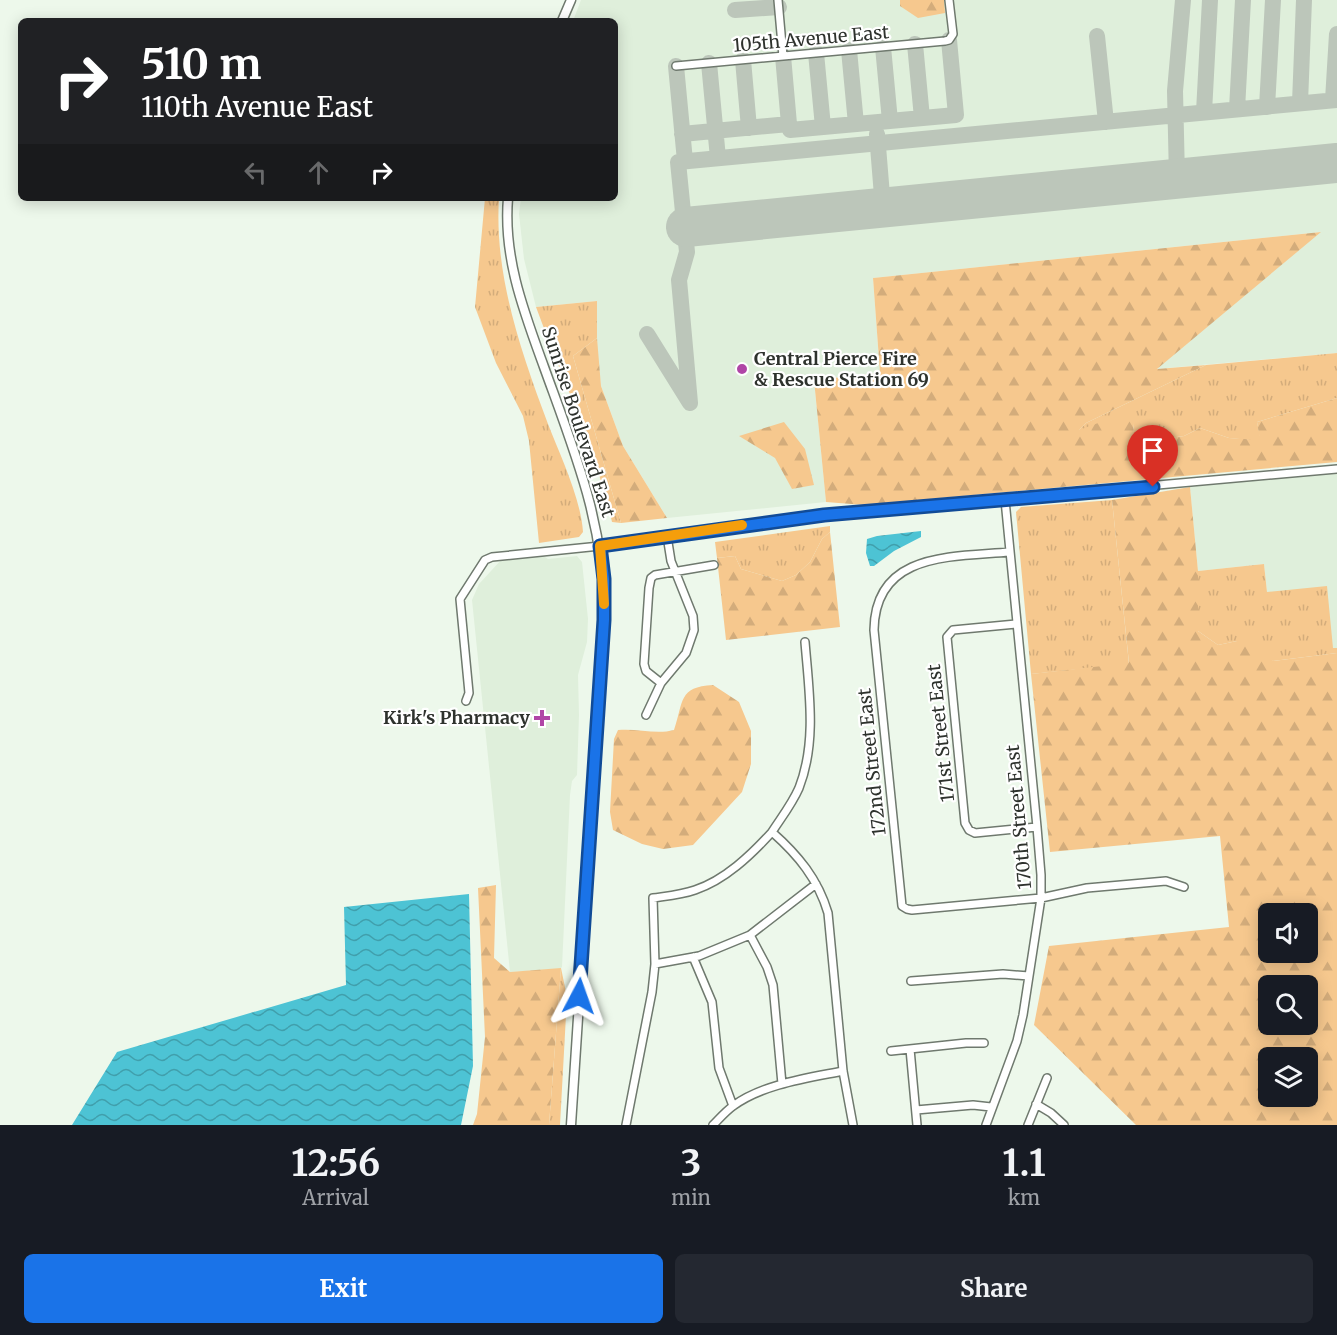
<!DOCTYPE html>
<style>
:root{--surface:#171b24;--page:#242831;--text:#f1f3f6;--muted:#9ea1a6;--accent:#1a73e8}
body{margin:0;font-family:Merriweather,serif;background:var(--page);color:var(--text);height:100vh;display:flex;flex-direction:column;font-size:22px;white-space:nowrap}
*{box-sizing:border-box;margin:0}
p{font-size:20px;color:var(--muted)}
.icon{flex:none;width:33px;height:33px;fill:none;stroke:currentColor;stroke-width:2;stroke-linecap:round;stroke-linejoin:round}
.map{position:relative;height:1125px;overflow:hidden}
.side{display:flex;flex-direction:column;background:var(--surface);flex:1}
.side>*{flex:none}
.top-card{position:absolute;left:18px;top:18px;width:600px;height:183px;border-radius:9px;box-shadow:0 3px 15px #0003;background:#202124;color:#fff;overflow:hidden}
.controls{position:absolute;left:1258px;top:903px;display:grid;gap:12px}
.controls a{display:grid;place-items:center;width:60px;height:60px;border-radius:9px;background:var(--surface);box-shadow:0 3px 15px #0003;font-size:30px}
.pin{position:absolute;display:grid;place-items:center;width:51px;height:51px;color:#fff;margin:-62px -26px;border-radius:50% 50% 50% 0;rotate:-45deg;box-shadow:0 0 6px #0007}
.pin .icon{rotate:45deg}
.me{position:absolute;width:66px;margin:-33px;rotate:4deg;stroke-linejoin:round;filter:drop-shadow(0 0 4px #0008)}
.turn{display:flex;align-items:center;gap:21px;height:126px;padding:0 24px;font-size:27px}
.turn .icon{width:78px;height:78px;stroke-width:2.5}
.turn b{display:block;font-size:42px;line-height:51px}
.lanes{display:flex;align-items:center;height:57px;padding:0 24px;background:#0003;justify-content:center;gap:30px;direction:ltr}
.lanes .off{opacity:.35}
.eta{display:flex;justify-content:space-evenly;align-items:center;height:102px;text-align:center}
.eta b{font-size:36px;font-weight:700;line-height:42px}
.primary-button{display:flex;gap:12px;margin-top:auto;padding:12px 24px}
.primary-button a{flex:1;height:69px;border-radius:9px;background:var(--accent);color:#fff;font-size:24px;font-weight:700;line-height:69px;text-align:center}
.primary-button a+a{background:var(--page);color:var(--text)}
.map>svg:first-child{display:block}
.built{fill:#dfefdb}
.grass{fill:url(#grass-tufts)}
.forest{fill:url(#forest-firs);fill-rule:evenodd}
.water{fill:url(#water-waves)}
.lines{fill:none;stroke-linecap:round;stroke-linejoin:round}
.taxiway{stroke:#bcc6ba;stroke-width:16}
.runway{stroke:#bcc6ba;stroke-width:40}
.minor-casing{stroke:#6f796e;stroke-width:10}
.major-casing{stroke:#6f796e;stroke-width:11}
.minor{stroke:#fff;stroke-width:7}
.major{stroke:#fff;stroke-width:8}
.route-casing{stroke:#114b97;stroke-width:15}
.route{stroke:#1a73e8;stroke-width:10}
.slow{stroke:#f59e0b;stroke-width:10}
.poi-dot{fill:#b045a6;stroke:#fff;stroke-width:2}
.labels{text-anchor:middle;stroke-width:4.5;stroke-linejoin:round;paint-order:stroke}
.street-label{font-size:18px;fill:#2e322d;stroke:#fff}
.poi-label{font-size:18px;font-weight:bold;fill:#2e322d;stroke:#fff;text-anchor:start}
</style>
<div class="map">
<svg width="1337" height="1125" viewBox="0 0 1337 1125">
<defs>
<pattern id="grass-tufts" width="24" height="20" patternUnits="userSpaceOnUse" patternTransform="scale(1.5)"><rect width="24" height="20" fill="#f6c88e"/><path d="M3 7l-1-3M5 7V3M7 7l1-3M15 17l-1-3M17 17v-4M19 17l1-3" fill="none" stroke="#d3ac7b"/></pattern>
<pattern id="forest-firs" width="22" height="20" patternUnits="userSpaceOnUse" patternTransform="scale(1.5)"><rect width="22" height="20" fill="#f6c88e"/><path d="M5 1l3.5 6h-7zM16 11l3.5 6h-7z" fill="#d3ac7b"/></pattern>
<pattern id="water-waves" width="16" height="10" patternUnits="userSpaceOnUse" patternTransform="scale(1.5)"><rect width="16" height="10" fill="#4dc3d4"/><path d="M0 5q4-4 8 0t8 0" fill="none" stroke="#409fac"/></pattern>
</defs>
<rect width="100%" height="100%" fill="#edf8eb"/>
<path class="built" d="M581,0H1337V353L1156,369L1320,232L873,278L880,373L814,380L826,502L667,518L623,446L601,386L597,353V301L536,307L524,259L519,214L521,198H615V21H573Z
M1337,473V648H1333L1267,592L1264,564L1198,571L1190,487Z
M542,555L548,559L577,556L582,562L588,619L587,642L578,675L579,715L577,775L572,781L570,795L562,967L560,969L510,972L472,600L479,584L502,559Z"/>
<path class="grass" d="M485,198H499C494,275 521,352 548,424C560,455 581,499 583,532L579,537L539,543L529,441L523,416L496,363L475,307Z
M597,301V338L573,356L621,523L612,522C595,447 562,378 536,307Z
M1337,353V398L1257,422L1261,441L1229,438L1200,428L1184,436L1169,438L1149,455L1136,450L1133,424L1078,431L1086,423L1206,365Z
M1112,500L1129,664L1031,674L1016,512L1021,507Z
M830,526V532L822,539L810,562L796,575L782,581L741,569L735,556L717,558L715,542Z
M1264,564L1267,592L1327,586L1333,648H1337V653L1273,661L1237,641L1218,645L1198,631V571Z
M561,968L567,997L560,1125H549Z"/>
<path class="forest" d="M900,0H944L945,13L918,18L900,6Z
M1321,232L1157,369L1206,365L1086,423L1079,430L1109,419L1129,417L1133,424L1136,449L1149,455L1169,438L1184,436L1200,428L1229,438L1260,440L1257,422L1337,398V462L864,505L826,502L814,380L880,373L873,278Z
M597,338L601,386L623,446L667,518L621,523L573,356Z
M784,422L805,449L814,485L792,489L775,458L739,436Z
M1190,487L1198,571V631L1218,645L1237,641H1260L1273,661L1337,653V1125H1136L1034,1025L1049,946L1229,927L1220,836L1050,852L1031,674L1129,663L1112,500ZM1269,914H1308V952H1269ZM1269,986H1308V1024H1269ZM1269,1058H1308V1096H1269Z
M830,532L840,627L726,640L717,558L735,556L741,569L782,581L796,575L810,562L822,539Z
M713,685L739,702L751,731V764L742,792L693,845L663,849L642,844L613,830L610,812L614,739L618,730C637,728 656,735 674,730C684,701 678,687 713,685Z
M496,885L494,958L510,972L561,968L549,1125H473L477,1114L485,1037L478,888Z"/>
<path class="water" d="M921,531V537L894,551L874,566H870L866,553L867,539L877,536Z
M469,894L473,1066L461,1125H72L117,1052L346,985L344,907Z"/>
<g class="lines">
<path class="taxiway" d="M735,10L779,7
M1097,36L1106,122
M915,44L922,118
M883,47L890,121
M849,50L856,124
M816,53L823,127
M783,56L789,124
M743,60L749,128
M709,63L718,158
M676,66L685,161
M1333,100L1337,34
M1300,103L1304,0
M1267,107L1273,0
M1237,109L1243,0
M1204,112L1210,0
M682,134L789,124L790,130L956,115L949,40
M877,134L883,208
M1177,178L1175,91L1183,0
M647,334L690,403L679,280L687,252L678,162L1337,100"/>
<path class="runway" d="M686,227L1337,163"/>
<g class="minor-casing">
<path id="minor" d="M778,0L783,56
M676,66L945,41L949,40L953,34L949,0
M1009,552C952,557 875,552 874,630L902,906L907,909L912,910L1041,898L1087,888L1166,881L1184,887
M1016,624L953,630L947,637L965,823L969,830L975,833L1037,827
M805,642C809,691 817,742 799,788C792,804 781,818 772,832C798,855 818,879 828,913L843,1071L853,1125
M661,683L646,671L644,664L649,588L651,578L655,575L714,565
M466,701L469,693L460,599L485,560L492,557L600,546L824,515L1337,469
M646,715L661,683L686,653L694,630L693,616L671,561L667,536
M750,935L767,967L773,985L782,1084
M693,957L712,1002L719,1068L733,1106
M655,964L699,956L750,935L816,884
M911,981L1003,974L1029,976
M910,1049L917,1125
M891,1051L966,1043H984
M1036,1104L1051,1113L1064,1125
M916,1110L973,1105L991,1107
M626,1125L652,992L655,964L653,898C667,896 681,895 695,890C725,880 751,855 772,832
M713,1125C719,1119 726,1111 733,1106C763,1084 808,1078 843,1071
M986,1125L1017,1041L1023,1015L1041,898V875L1037,827L1005,500
M1028,1125L1047,1078"/>
</g>
<g class="major-casing">
<path id="major" d="M562,21L571,0
M508,198C503,258 524,312 544,367C575,453 606,527 604,620L571,1125"/>
</g>
<use href="#minor" class="minor"/>
<use href="#major" class="major"/>
</g>
<g class="lines">
<g class="route-casing">
<path id="route" d="M579,996L604,620V579L600,546L824,515L1153,487"/>
</g>
<use href="#route" class="route"/>
<path class="slow" d="M604,604L600,546L742,525"/>
</g>
<g class="poi-dot">
<circle cx="742" cy="369" r="6"/>
<path d="M539 709h6v6h6v6h-6v6h-6v-6h-6v-6h6z"/>
</g>
<g class="labels">
<g class="street-label">
<text transform="translate(811 39) rotate(-5)" y="6">105th Avenue East</text>
<text transform="translate(578 422) rotate(72)" y="6">Sunrise Boulevard East</text>
<text transform="translate(941 733) rotate(-96)" y="6">171st Street East</text>
<text transform="translate(872 762) rotate(-96)" y="6">172nd Street East</text>
<text transform="translate(1019 817) rotate(-95)" y="6">170th Street East</text>
</g>
<g class="poi-label">
<text x="754" y="365">Central Pierce Fire<tspan x="754" dy="21">&amp; Rescue Station 69</tspan></text>
<text x="530" y="724" text-anchor="end">Kirk's Pharmacy</text>
</g>
</g>
</svg>
<div class="controls">
<a><svg class="icon" aria-label="sound" viewBox="0 0 24 24"><path d="M4 9h4l5-4v14l-5-4H4zM17 9q2 3 0 6"/></svg></a>
<a><svg class="icon" aria-label="search" viewBox="0 0 24 24"><circle cx="10" cy="10" r="6"/><path d="M15 15l6 6"/></svg></a>
<a><svg class="icon" aria-label="layers" viewBox="0 0 24 24"><path d="M12 4l9 5-9 5-9-5zM3 14l9 5 9-5"/></svg></a>
</div>
<div class="pin" style="left:1153px;top:487px;background:#d93025"><svg class="icon" aria-label="arrive" viewBox="0 0 24 24"><path d="M6 21V4h12l-3 4 3 4H6"/></svg></div>
<svg class="me" style="left:579px;top:996px" viewBox="-20 -20 40 40"><path d="M0-17L14 15 0 8-14 15z" fill="#1a73e8" stroke="#fff" stroke-width="4"/></svg>
<div class="top-card">
<div class="turn"><svg class="icon" aria-label="right" viewBox="0 0 24 24"><path d="M7 20v-9h11M14 6l5 5-5 5"/></svg><div><b>510 m</b>110th Avenue East</div></div>
<div class="lanes"><svg class="icon off" aria-label="left" viewBox="0 0 24 24"><path d="M17 20v-9H6M10 6l-5 5 5 5"/></svg><svg class="icon off" aria-label="ahead" viewBox="0 0 24 24"><path d="M12 20V5M6 11l6-6 6 6"/></svg><svg class="icon" aria-label="right" viewBox="0 0 24 24"><path d="M7 20v-9h11M14 6l5 5-5 5"/></svg></div>
</div>
</div>
<section class="side">
<div class="eta">
<div><b>12:56</b><p>Arrival</p></div>
<div><b>3</b><p>min</p></div>
<div><b>1.1</b><p>km</p></div>
</div>
<div class="primary-button"><a>Exit</a><a>Share</a></div>
</section>
